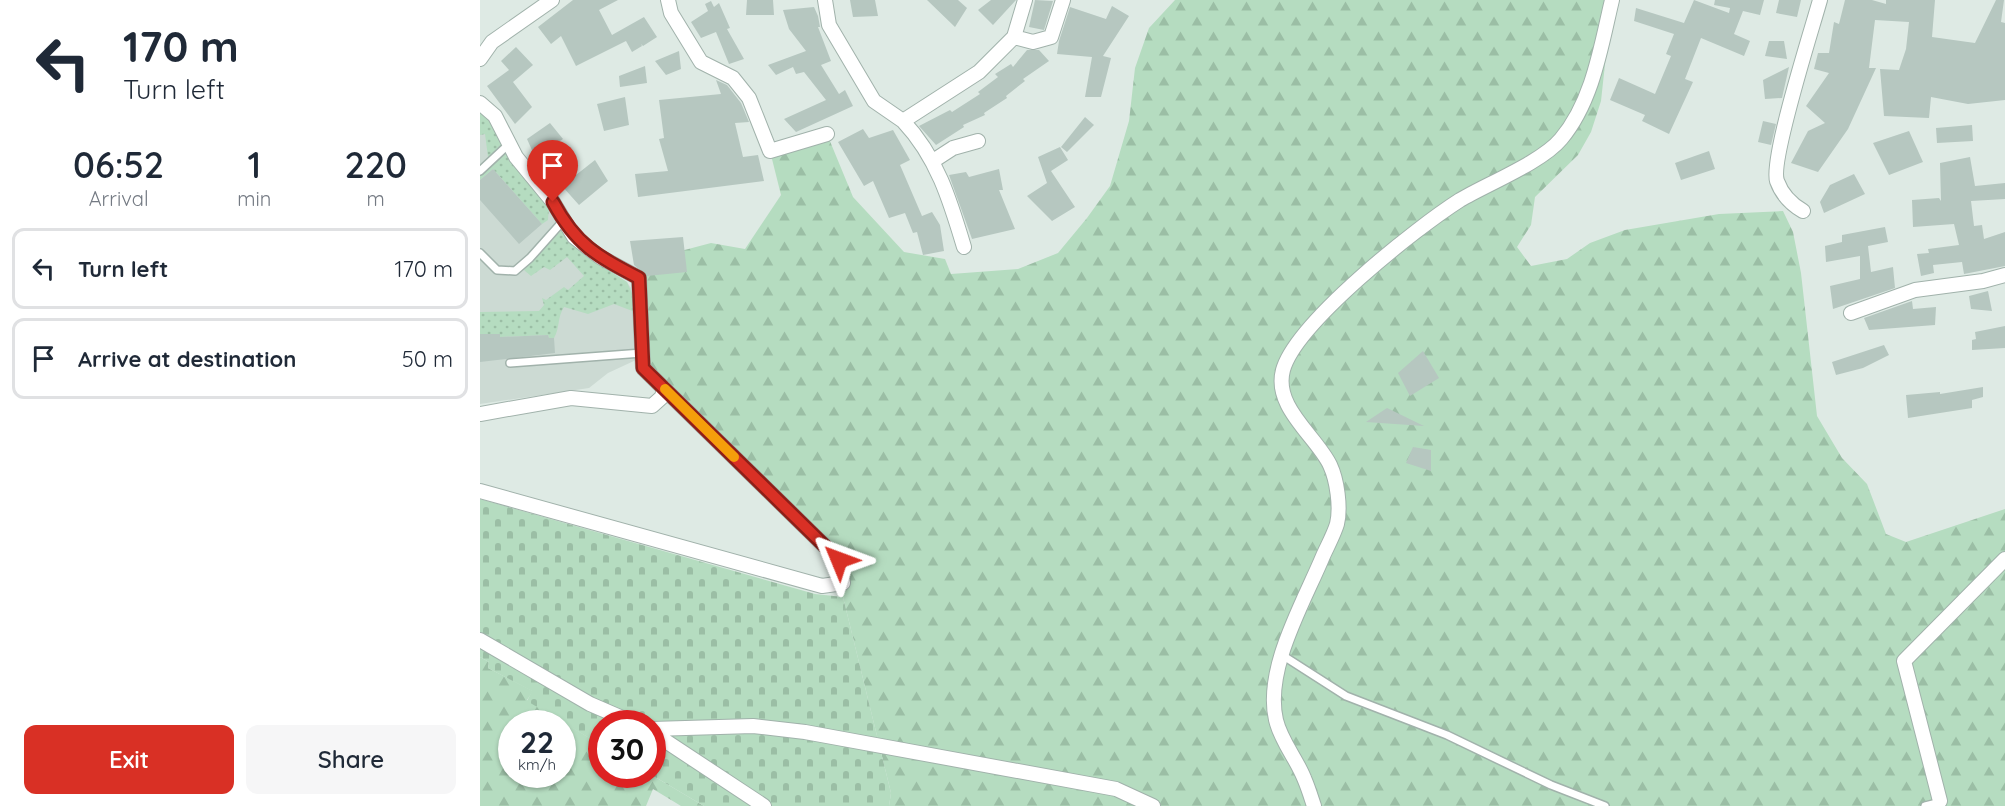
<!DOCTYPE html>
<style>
:root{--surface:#fff;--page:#f6f6f7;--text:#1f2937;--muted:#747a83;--line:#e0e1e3;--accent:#d93025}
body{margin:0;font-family:Quicksand,sans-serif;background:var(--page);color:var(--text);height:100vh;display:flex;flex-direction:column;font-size:22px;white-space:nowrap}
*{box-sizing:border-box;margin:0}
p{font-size:20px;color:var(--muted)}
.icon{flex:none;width:33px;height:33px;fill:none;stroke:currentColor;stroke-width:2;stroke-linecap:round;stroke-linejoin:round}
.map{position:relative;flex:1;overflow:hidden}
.drawer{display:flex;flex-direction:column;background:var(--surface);width:480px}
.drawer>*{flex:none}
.hud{background:#fff;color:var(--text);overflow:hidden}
.speed{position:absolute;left:18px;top:710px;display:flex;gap:12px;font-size:30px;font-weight:700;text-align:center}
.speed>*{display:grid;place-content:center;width:78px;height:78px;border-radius:50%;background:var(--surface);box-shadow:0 2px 4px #0004;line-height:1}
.speed small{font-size:15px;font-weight:400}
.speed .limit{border:9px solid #d22;background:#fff;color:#111}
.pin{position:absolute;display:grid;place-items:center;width:51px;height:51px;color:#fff;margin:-62px -26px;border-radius:50% 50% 50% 0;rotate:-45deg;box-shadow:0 0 6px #0007}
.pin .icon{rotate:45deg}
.me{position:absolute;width:66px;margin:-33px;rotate:314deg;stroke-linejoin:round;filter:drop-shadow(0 0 4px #0008)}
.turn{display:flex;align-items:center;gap:21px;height:126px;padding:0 24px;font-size:27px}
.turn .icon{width:78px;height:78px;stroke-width:2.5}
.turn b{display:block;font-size:42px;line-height:51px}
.eta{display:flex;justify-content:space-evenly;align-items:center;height:102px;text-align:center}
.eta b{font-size:36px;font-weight:600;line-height:42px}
.cta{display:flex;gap:12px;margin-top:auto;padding:12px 24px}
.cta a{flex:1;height:69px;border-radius:12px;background:var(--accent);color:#fff;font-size:24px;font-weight:600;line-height:69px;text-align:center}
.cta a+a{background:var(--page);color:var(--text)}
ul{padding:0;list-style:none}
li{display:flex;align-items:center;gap:18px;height:81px;margin:0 12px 9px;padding:0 12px;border:3px solid var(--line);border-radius:12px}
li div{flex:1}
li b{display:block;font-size:22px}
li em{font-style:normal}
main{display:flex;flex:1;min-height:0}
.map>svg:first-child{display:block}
.built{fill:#ccdad3}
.grass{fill:url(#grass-dots)}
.forest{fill:url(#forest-firs);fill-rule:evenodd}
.cemetery{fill:url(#cemetery-stones)}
.building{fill:#b6c7c0}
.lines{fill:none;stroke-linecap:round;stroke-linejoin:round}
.service-casing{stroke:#a1b2ab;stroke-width:10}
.minor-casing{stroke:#a1b2ab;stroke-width:16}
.service{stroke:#fff;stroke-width:7}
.minor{stroke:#fff;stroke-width:14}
.route-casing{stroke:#8d1f18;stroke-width:15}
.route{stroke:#d93025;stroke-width:10}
.slow{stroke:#f59e0b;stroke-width:10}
</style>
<main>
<section class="drawer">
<div class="hud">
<div class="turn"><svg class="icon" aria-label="left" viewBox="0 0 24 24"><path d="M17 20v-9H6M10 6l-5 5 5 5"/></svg><div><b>170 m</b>Turn left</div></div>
</div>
<div class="eta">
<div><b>06:52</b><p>Arrival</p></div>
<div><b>1</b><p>min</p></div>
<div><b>220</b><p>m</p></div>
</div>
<ul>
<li><svg class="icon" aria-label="left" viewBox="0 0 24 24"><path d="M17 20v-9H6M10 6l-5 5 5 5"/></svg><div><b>Turn left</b></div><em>170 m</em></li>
<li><svg class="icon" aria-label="arrive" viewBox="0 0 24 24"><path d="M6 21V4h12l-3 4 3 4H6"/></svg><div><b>Arrive at destination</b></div><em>50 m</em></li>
</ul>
<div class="cta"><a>Exit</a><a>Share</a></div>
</section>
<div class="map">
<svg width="1525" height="806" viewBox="0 0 1525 806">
<defs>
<pattern id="grass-dots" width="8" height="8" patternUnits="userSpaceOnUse" patternTransform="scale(1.5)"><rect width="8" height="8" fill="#b5dcc0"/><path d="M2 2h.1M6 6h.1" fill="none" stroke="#9bbea5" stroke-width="1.8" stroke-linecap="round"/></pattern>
<pattern id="forest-firs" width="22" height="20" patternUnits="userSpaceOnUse" patternTransform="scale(1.5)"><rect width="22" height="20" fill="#b5dcc0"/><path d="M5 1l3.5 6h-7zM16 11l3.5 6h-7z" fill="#9bbea5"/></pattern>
<pattern id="cemetery-stones" width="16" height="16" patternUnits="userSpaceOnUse" patternTransform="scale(1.5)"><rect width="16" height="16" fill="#b5dcc0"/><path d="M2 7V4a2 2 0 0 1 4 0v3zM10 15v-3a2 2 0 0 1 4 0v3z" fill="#9bbea5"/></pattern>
</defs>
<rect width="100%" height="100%" fill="#deeae4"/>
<path class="built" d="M0,108L90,241L104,255L147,282L151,288L155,312L156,360L128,373L109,388L0,404Z"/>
<path class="grass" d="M0,108L10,117L25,143L8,157L5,134L0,135Z
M27,149L69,207L68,220L62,224L13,169L0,180V175Z
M82,230L104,255L147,282L153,296L155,312L134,304L108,314L84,307C77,318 80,328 74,338H69L68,335L20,337V334H0V312L59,311L64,305L62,298L66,300L84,287L88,290L104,276L87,257L70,270L64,267L51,276L44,270Z"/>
<path class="forest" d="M695,0H1132L1121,101L1111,132L1098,155L1055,197L1051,225L1037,247L1051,266L1087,259L1110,243L1145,230L1239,214L1303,211L1313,232L1321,273L1337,416L1362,458L1387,484L1406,534L1426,542L1525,509V806H409L411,793L363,597L359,560L163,368L159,278L164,244L197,252L231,243L265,249L301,195L290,151L347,134L373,197L424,252L465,259L471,274L538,269L578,253L607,218L630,186L649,121L655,68L669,28Z
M0,657L9,662L8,668L53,691L47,700L121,745L122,774H170L224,806H201L173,789L166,806H0ZM32,723H82V774H32Z"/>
<path class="cemetery" d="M0,499L335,594L363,597L411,793L409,806H224L170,774H172V723H122L121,745L47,701L52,691L8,668L9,662L0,657Z"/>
<path class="building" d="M93,0H138L119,10L132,35L164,17L177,37L163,46L161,44L162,46L152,52L146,41L96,66L81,36L71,44L58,27Z
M267,0H293L294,15H266Z
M370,0H395L398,16L373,17Z
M447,0H478L487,8L475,27Z
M511,0H536L513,25L498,10Z
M555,0L573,1L564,30L549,27Z
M1214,0L1249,13L1250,8L1234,5L1235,0H1284L1280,15L1263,11L1254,34L1270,41L1264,56L1221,38L1205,79L1213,82L1189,134L1162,121L1165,115L1130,100L1139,78L1175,94L1191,56L1186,54L1194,34L1154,21L1156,8L1204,23Z
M1299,0H1321L1317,17L1296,13Z
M1365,0H1392L1406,4V0H1455L1452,37L1495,43L1516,0H1524L1521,22L1525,23V100L1488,104L1451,97L1449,118L1404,116L1400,69L1419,70L1426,49L1429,22L1395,20L1389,68H1396L1368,129L1338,172L1311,163L1328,131L1345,123L1326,106L1349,73L1334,69L1338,53H1349L1354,22L1359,24Z
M231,1L234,7L239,3L250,28L247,29L264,59L249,64L236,32L221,38L211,22L228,11L225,4Z
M632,6L649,16L623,56L631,58L621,97H605L612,57L577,54L579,41L590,7L626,19Z
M334,7L338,16L340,27H338L351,61L341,65L359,94L365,90L373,106L316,132L304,119L346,100L324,72L316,74L313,67L296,75L288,65L326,51L309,29L303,10Z
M1289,41H1304L1307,59L1285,56Z
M36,47L53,65L33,82L52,107L35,124L7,86L29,70L21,61Z
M547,50H559L569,61L543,79L545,81L526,96L527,98L504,113L505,115L483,125L484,127L456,145L439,126L470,110L472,112L500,94L498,92L518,77L515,74L531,64L533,67Z
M199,51L201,69L186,75L175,61Z
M165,66L167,83L140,87L139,76Z
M1309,67L1302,98L1285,99L1283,80Z
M236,80L247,85L261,103L269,122L255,123L263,157L278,155L284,181L158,197L155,174L188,171L179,139L184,138L179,100L241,94Z
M145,97L149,125L124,131L117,104Z
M605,117L614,125L587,152L581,147Z
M1283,121L1296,124L1291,145L1278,142Z
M70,123L83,139L55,157L47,139Z
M1492,125L1493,141L1457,143L1456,128Z
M383,129L389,138L413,130L430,160L420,165L442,216L452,212L460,225L464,251L443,255L437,232L433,233L425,213L409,218L393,181L384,186L358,142Z
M1429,131L1443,162L1409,175L1393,143Z
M580,147L588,160L571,171L595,207L572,221L547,196L567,183L558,157Z
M1229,151L1235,169L1201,180L1195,163Z
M1490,157L1495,186L1525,183V199L1491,201L1494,226L1502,225L1504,239L1525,232V266L1484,274L1482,262L1453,265L1454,273L1441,276L1437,254L1449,253L1448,249L1479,245L1474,224L1433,227L1432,200L1459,198L1461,201L1460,163Z
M115,160L128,181L99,205L82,186Z
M13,169L62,224L39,244L0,200V180Z
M519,169L523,190H519L535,229L492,239L469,175L486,172L489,177Z
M1374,174L1385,194L1344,213L1340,202L1350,185Z
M1405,227L1408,242L1388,246L1391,272L1413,267L1415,288L1353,309L1350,286L1380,279V256L1346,262L1345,246L1362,242V235Z
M203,237L207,272L167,276L154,265L150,241Z
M1508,291L1512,311L1491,309L1489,296Z
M1432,301L1433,309L1456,307L1455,325L1389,330L1384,318Z
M1525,326V348L1492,350V340L1496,339L1495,332Z
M0,334H20V337L68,335L69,338H74L75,353L0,362Z
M1404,345L1409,355L1383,368L1356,375L1352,362Z
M943,351L959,378L930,396L918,373Z
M1503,387V397L1492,400V408L1428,418L1426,395L1460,392V394Z
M907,408L944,426L886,422Z
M933,447L951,450V471L926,463Z"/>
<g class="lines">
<g class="service-casing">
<path id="service" d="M0,171L29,144
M0,253L17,270L35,271L50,258L83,221
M30,363L162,353
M802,655L866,696L967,735L1071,785L1125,806
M1445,806L1461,802"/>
</g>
<g class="minor-casing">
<path id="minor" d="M188,0L191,13L221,62L253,78L269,98L290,151L347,134
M345,0L349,25L394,101L423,121L499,72L534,37L553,42L571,37L583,0
M534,37L545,0
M0,59L12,42L72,0
M0,103L15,116L36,157L73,202L94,237L120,257L159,278L163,368L359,560L363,583L342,586L0,491
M423,121C457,157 470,200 484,247
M453,161L473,148L498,141
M1323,211C1311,204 1302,195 1297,181C1290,160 1332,29 1340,0
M1371,313L1435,290L1503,281L1525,275
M0,414L91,398L172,406L182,397L184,388
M0,640L110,704L154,723
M172,729L273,726L325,732L636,789L673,806
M172,732L284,806
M1460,801L1424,661L1525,559
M834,806C831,797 828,787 824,778C816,758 801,741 796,720C784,669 824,602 843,556C848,545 854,534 857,524C861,507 857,480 850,465C836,436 793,407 803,370C816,323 936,228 980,200C1007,184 1062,162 1081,139C1113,101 1121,46 1132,0"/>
</g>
<use href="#service" class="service"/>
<use href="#minor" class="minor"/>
</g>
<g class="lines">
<g class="route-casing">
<path id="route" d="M73,202C96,245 117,256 159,278L163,368L359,560"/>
</g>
<use href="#route" class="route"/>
<path class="slow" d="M185,389L254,457"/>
</g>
</svg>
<div class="speed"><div>22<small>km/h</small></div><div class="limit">30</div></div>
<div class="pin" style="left:73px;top:202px;background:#d93025"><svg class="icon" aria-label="arrive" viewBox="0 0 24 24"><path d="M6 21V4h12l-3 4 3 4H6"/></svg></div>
<svg class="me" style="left:359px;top:560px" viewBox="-20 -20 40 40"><path d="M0-17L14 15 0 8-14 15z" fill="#d93025" stroke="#fff" stroke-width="4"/></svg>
</div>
</main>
